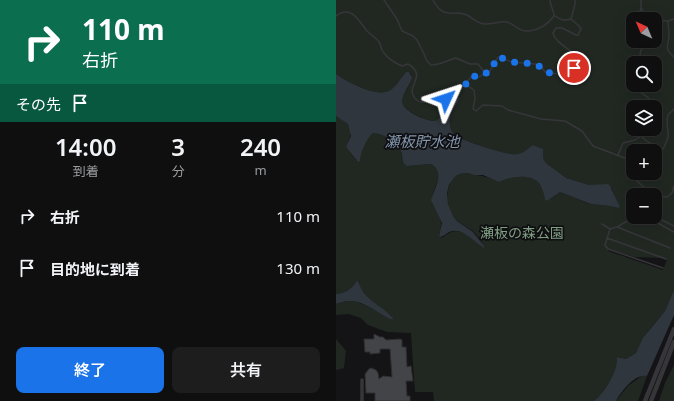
<!DOCTYPE html>
<html lang="ja">
<meta charset="utf-8">
<style>
:root{--surface:#0f0f10;--page:#1d1d1e;--text:#f1f3f6;--muted:#9b9c9f;--line:#2f2f30;--accent:#1a73e8}
body{margin:0;font-family:"Noto Sans","Noto Sans JP",sans-serif;background:var(--page);color:var(--text);height:100vh;display:flex;flex-direction:column;font-size:15px;white-space:nowrap}
*{box-sizing:border-box;margin:0}
p{font-size:13px;color:var(--muted)}
.icon{flex:none;width:22px;height:22px;fill:none;stroke:currentColor;stroke-width:2;stroke-linecap:round;stroke-linejoin:round}
.map{position:relative;flex:1;overflow:hidden}
.details{display:flex;flex-direction:column;background:var(--surface);width:336px}
.details>*{flex:none}
.hud{background:#0b6e4f;color:#fff;overflow:hidden}
.needle{width:26px;rotate:316deg}
.tools{position:absolute;left:290px;top:12px;display:grid;gap:8px}
.tools a{display:grid;place-items:center;width:36px;height:36px;border-radius:8px;background:var(--surface);box-shadow:0 4px 16px #0002,0 0 0 1px var(--line);font-size:20px}
.pin{position:absolute;display:grid;place-items:center;width:34px;height:34px;color:#fff;margin:-17px;border:2px solid #fff;border-radius:50%;box-shadow:0 1px 4px #0007}
.me{position:absolute;width:44px;margin:-22px;rotate:48deg;stroke-linejoin:round;filter:drop-shadow(0 0 3px #0008)}
.turn{display:flex;align-items:center;gap:14px;height:84px;padding:0 16px;font-size:18px}
.turn .icon{width:52px;height:52px;stroke-width:2.5}
.turn b{display:block;font-size:28px;line-height:34px}
.then{display:flex;align-items:center;height:38px;padding:0 16px;background:#0003;gap:8px;font-size:15px}
.eta{display:flex;justify-content:space-evenly;align-items:center;height:68px;text-align:center}
.eta b{font-size:24px;font-weight:600;line-height:28px}
.button{display:flex;gap:8px;margin-top:auto;padding:8px 16px}
.button a{flex:1;height:46px;border-radius:8px;background:var(--accent);color:#fff;font-size:16px;font-weight:600;line-height:46px;text-align:center}
.button a+a{background:var(--page);color:var(--text)}
ul{padding:0;list-style:none}
li{display:flex;align-items:center;gap:12px;height:52px;padding:0 16px}
li div{flex:1}
li b{display:block;font-size:15px}
li em{font-style:normal}
main{display:flex;flex:1;min-height:0}
.map>svg:first-child{display:block}
.green{fill:#212822;fill-rule:evenodd}
.water{fill:#2f363d}
.building{fill:#434448;stroke:#2f2e31}
.lines{fill:none;stroke-linecap:round;stroke-linejoin:round}
.service{stroke:#36363a;stroke-width:1.5}
.minor{stroke:#36363a;stroke-width:3.5}
.tertiary{stroke:#36363a;stroke-width:4.5}
.route{stroke:#1a73e8;stroke-width:7;stroke-dasharray:0 12.6}
.labels{text-anchor:middle;stroke-width:3.5;stroke-linejoin:round;paint-order:stroke}
.park-label{font-size:14px;fill:#809e84;stroke:#0f0f11}
.water-label{font-size:15px;font-style:italic;fill:#8295ac;stroke:#0f0f11}
</style>
<main>
<section class="details">
<div class="hud">
<div class="turn"><svg class="icon" aria-label="right" viewBox="0 0 24 24"><path d="M7 20v-9h11M14 6l5 5-5 5"/></svg><div><b>110 m</b>右折</div></div>
<div class="then">その先<svg class="icon" aria-label="arrive" viewBox="0 0 24 24"><path d="M6 21V4h12l-3 4 3 4H6"/></svg></div>
</div>
<div class="eta">
<div><b>14:00</b><p>到着</p></div>
<div><b>3</b><p>分</p></div>
<div><b>240</b><p>m</p></div>
</div>
<ul>
<li><svg class="icon" aria-label="right" viewBox="0 0 24 24"><path d="M7 20v-9h11M14 6l5 5-5 5"/></svg><div><b>右折</b></div><em>110 m</em></li>
<li><svg class="icon" aria-label="arrive" viewBox="0 0 24 24"><path d="M6 21V4h12l-3 4 3 4H6"/></svg><div><b>目的地に到着</b></div><em>130 m</em></li>
</ul>
<div class="button"><a>終了</a><a>共有</a></div>
</section>
<div class="map">
<svg width="338" height="401" viewBox="0 0 338 401">
<rect width="100%" height="100%" fill="#141416"/>
<path class="green" d="M0,0H338V290L329,311L314,329L300,353L290,359L282,357C281,372 270,392 258,401H98L97,392H79L75,333L51,332L32,325L25,318L13,314L0,315V304C4,303 8,301 13,301C24,300 46,314 58,319C48,307 23,298 23,280C16,288 11,293 0,294V116C17,125 18,130 10,147L20,160L24,161C25,153 31,134 39,132C48,134 59,140 64,149C67,155 64,162 71,166L95,164C112,173 95,189 96,200C97,204 98,205 100,209C106,220 106,224 103,236L106,238C123,223 133,236 146,247L148,246C144,241 142,236 137,231C130,226 122,223 117,216C110,204 109,190 117,179C120,175 123,173 128,173C132,172 135,175 140,175C148,176 155,178 163,182C173,177 193,173 202,182C206,187 208,194 209,200L211,201L224,192L254,204L274,206L282,208L283,207L276,189L265,185H253L230,178L210,163L207,158V149L197,145C192,149 187,154 181,154C172,156 127,141 120,135C116,132 115,129 114,125C112,115 120,105 125,96L100,121C92,122 67,111 66,102C66,96 70,92 72,87C74,84 74,79 76,75L73,72H70C65,78 59,88 53,91C38,97 12,82 0,74ZM297,19H319V41H297ZM297,63H319V85H297ZM297,107H319V129H297ZM297,151H319V173H297ZM297,195H319V217H297ZM273,249L298,257L327,258L331,260L327,270L272,251Z
M0,339L10,351L8,368L0,370Z
M338,365V401H323L329,383Z
M307,375L311,376L302,401H280L292,386Z"/>
<path class="water" d="M70,72H73L76,77C74,85 67,93 66,101C66,111 91,122 100,121L125,96C121,105 112,113 114,124C114,128 116,132 119,135C127,141 172,156 181,154C187,154 192,148 197,145L207,149V158L210,163L230,178L253,185L272,184L274,186L284,207L282,208L274,206L255,204L224,192L211,201L209,200C208,194 206,187 202,182C193,173 173,177 163,182L147,175H138L132,173H127L121,175L118,178L113,185L111,193L112,204L117,216L121,221L137,232L148,246V248C137,242 127,226 113,232C110,234 107,236 105,237L103,236L106,223L95,200C98,189 110,172 95,164L71,166C64,162 68,156 64,149C59,140 46,133 37,133C30,139 25,152 24,161L22,162L10,147L15,136L12,124L0,116V74C12,82 38,97 53,91C59,88 65,78 70,72Z
M22,280C28,302 44,303 58,319H54C42,313 27,300 13,301C8,301 4,303 0,304V294C11,293 16,288 22,280Z
M338,290V315L311,376C298,374 286,391 280,401H258C269,393 282,371 281,357L290,359L300,353L307,338L329,311Z"/>
<path class="building" d="M38,334L44,337H47L50,340L64,339L66,340V347H70L71,367L75,366L77,381H70L71,396H74V401H39V393H30L29,374L33,369L35,368L40,370L42,373L43,379L47,376L56,377L54,349H44V353L34,354V352H29L28,339H38Z"/>
<g class="lines">
<path class="service" d="M97,0C108,21 117,9 131,15C138,19 141,24 150,24C157,24 164,21 171,22C179,24 182,32 193,31C204,30 212,24 218,16C218,10 214,6 214,0
M305,0V8
M0,16C15,4 23,21 31,31C35,35 40,38 43,42C45,45 45,50 48,53C52,59 59,63 66,66L72,64C88,74 77,81 76,91C76,96 81,102 86,102C91,103 104,100 111,99L121,88L129,84L134,78L138,76L143,77L149,73L142,64H134L120,58C112,60 104,65 95,65L91,61L88,54L81,40L77,36L66,31L61,19L48,0
M219,16C225,20 228,21 235,19C236,13 240,6 239,0
M308,19L304,11L305,8L309,14L317,19
M338,19L332,21C332,25 333,30 333,34C333,45 327,48 338,57
M319,20L331,21
M307,63L304,54L308,41
M149,73L154,71L162,57L176,62L199,64L205,66L209,72C223,75 237,76 243,60C237,49 219,44 217,33L220,28H226L240,35H242L245,29L243,26L235,19
M297,76V84
M129,84L138,90L139,99L137,109L140,111L147,105L166,106L172,110L205,119L229,121L246,131L257,146L294,160C296,165 295,168 296,172C299,184 320,197 331,197L336,193L338,186
M297,85C300,93 309,93 313,99L310,107
M305,136L309,129
M282,155L287,143L299,140L305,136C312,144 316,143 324,149H327C338,128 328,133 332,115L338,109
M297,211L293,216V220L296,222H302L305,217
M312,217L326,220L338,226
M304,220L320,222L338,232
M266,224L274,229L281,227L293,220
M281,227L334,248
M274,229L269,245L272,249L327,268
M271,238L330,259"/>
<path class="minor" d="M26,380V401"/>
<path class="tertiary" d="M309,401L338,329
M315,401L338,342"/>
</g>
<g class="lines">
<path class="route" d="M110,99L121,88L130,84L134,78L138,76L143,77L154,71L162,57C167,58 172,61 177,62C190,65 201,60 209,72C220,74 229,76 238,68"/>
</g>
<g class="labels">
<g class="park-label">
<text x="186" y="238">瀬板の森公園</text>
</g>
<g class="water-label">
<text x="86" y="147">瀬板貯水池</text>
</g>
</g>
</svg>
<div class="tools">
<a><svg class="needle" viewBox="-14 -14 28 28"><path d="M0-13l5 13h-10z" fill="#e53935"/><path d="M0 13l5-13h-10z" fill="#9b9c9f"/></svg></a>
<a><svg class="icon" aria-label="search" viewBox="0 0 24 24"><circle cx="10" cy="10" r="6"/><path d="M15 15l6 6"/></svg></a>
<a><svg class="icon" aria-label="layers" viewBox="0 0 24 24"><path d="M12 4l9 5-9 5-9-5zM3 14l9 5 9-5"/></svg></a>
<a>+</a>
<a>−</a>
</div>
<div class="pin" style="left:238px;top:68px;background:#d93025"><svg class="icon" aria-label="arrive" viewBox="0 0 24 24"><path d="M6 21V4h12l-3 4 3 4H6"/></svg></div>
<svg class="me" style="left:110px;top:99px" viewBox="-20 -20 40 40"><path d="M0-17L14 15 0 8-14 15z" fill="#1a73e8" stroke="#fff" stroke-width="4"/></svg>
</div>
</main>
